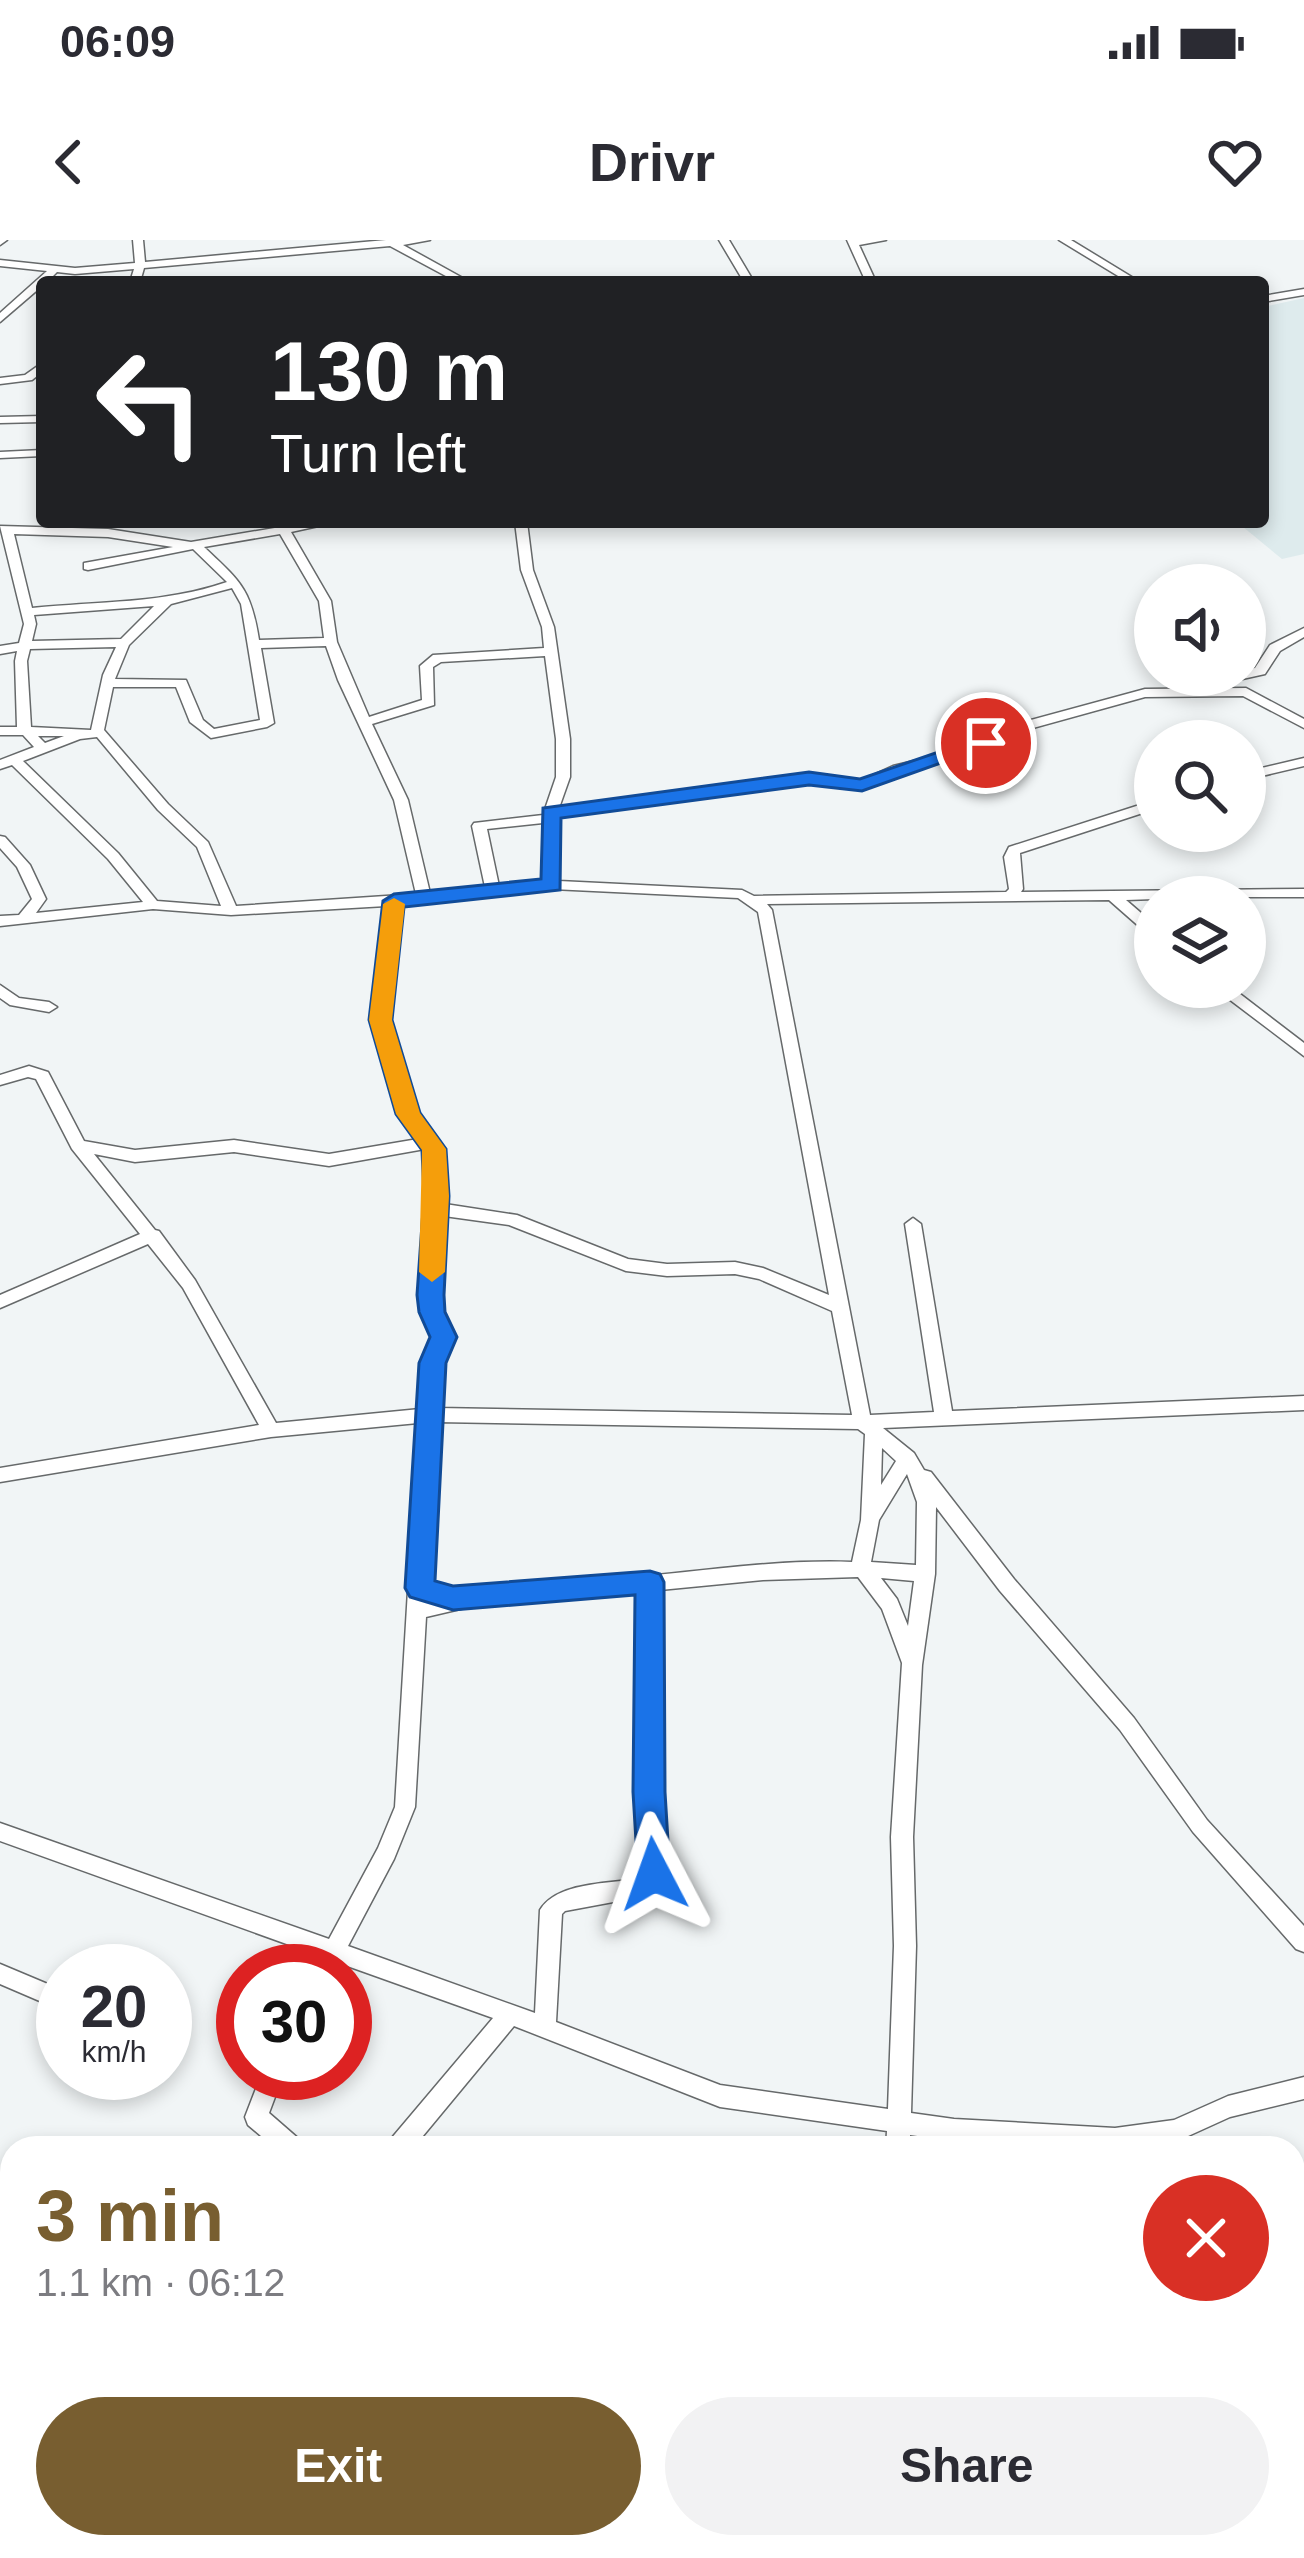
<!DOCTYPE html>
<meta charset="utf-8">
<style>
:root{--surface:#fff;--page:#f2f2f3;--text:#2b2b33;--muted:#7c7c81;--accent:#785e30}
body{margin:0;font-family:Helvetica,sans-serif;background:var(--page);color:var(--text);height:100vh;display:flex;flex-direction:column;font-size:45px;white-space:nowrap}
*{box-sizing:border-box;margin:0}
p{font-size:39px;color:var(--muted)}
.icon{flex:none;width:66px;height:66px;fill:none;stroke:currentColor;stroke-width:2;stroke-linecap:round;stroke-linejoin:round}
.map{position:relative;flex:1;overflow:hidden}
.drawer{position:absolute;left:0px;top:1896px;width:1305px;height:423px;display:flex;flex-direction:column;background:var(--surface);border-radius:36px 36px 0 0;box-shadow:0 6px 18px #0003}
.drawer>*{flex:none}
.top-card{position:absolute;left:36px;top:36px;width:1233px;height:252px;border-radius:12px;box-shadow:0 6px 18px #0003;background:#202124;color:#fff;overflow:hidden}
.controls{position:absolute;left:1134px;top:324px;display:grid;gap:24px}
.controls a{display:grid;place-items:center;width:132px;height:132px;border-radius:50%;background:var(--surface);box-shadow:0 6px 18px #0003;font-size:60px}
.speed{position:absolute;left:36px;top:1704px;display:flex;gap:24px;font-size:60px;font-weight:700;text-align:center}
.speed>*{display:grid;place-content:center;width:156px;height:156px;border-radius:50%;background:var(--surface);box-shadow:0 6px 18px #0003;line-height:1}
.speed small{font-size:30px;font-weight:400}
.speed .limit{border:18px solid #d22;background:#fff;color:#111}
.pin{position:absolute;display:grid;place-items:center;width:102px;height:102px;color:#fff;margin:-51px;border:6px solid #fff;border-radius:50%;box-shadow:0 3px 12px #0007}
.me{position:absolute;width:132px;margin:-66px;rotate:356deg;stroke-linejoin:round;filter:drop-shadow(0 0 9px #0008)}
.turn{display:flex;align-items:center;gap:42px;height:252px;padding:0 36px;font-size:54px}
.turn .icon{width:156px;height:156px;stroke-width:2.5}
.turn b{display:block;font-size:84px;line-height:102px}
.round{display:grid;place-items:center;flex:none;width:126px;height:126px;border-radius:63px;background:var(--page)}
.head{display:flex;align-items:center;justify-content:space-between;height:204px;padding:0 36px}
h1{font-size:72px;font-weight:800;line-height:90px;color:var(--accent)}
.button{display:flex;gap:24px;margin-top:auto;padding:24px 36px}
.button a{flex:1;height:138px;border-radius:72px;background:var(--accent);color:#fff;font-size:48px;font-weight:800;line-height:138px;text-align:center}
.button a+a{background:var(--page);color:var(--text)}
.status{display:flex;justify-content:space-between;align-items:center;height:84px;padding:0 60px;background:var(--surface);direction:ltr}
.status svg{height:33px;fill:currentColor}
header{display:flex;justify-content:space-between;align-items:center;height:156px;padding:0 36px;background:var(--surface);font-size:54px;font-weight:800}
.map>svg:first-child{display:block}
.built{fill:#deebed}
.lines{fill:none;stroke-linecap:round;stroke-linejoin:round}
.minor-casing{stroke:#66696a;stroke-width:3}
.minor{fill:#fff;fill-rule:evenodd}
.route{fill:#1a73e8;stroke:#114b97;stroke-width:3}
.slow{fill:#f59e0b}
</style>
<div class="status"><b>06:09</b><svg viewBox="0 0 49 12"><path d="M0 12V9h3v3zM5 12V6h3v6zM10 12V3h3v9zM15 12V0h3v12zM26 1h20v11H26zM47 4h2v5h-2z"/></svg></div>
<header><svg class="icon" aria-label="back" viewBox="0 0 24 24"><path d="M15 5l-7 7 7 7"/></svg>Drivr<svg class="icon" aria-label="heart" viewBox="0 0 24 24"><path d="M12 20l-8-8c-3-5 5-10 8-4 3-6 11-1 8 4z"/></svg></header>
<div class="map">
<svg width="1304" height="2318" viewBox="0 0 1304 2318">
<rect width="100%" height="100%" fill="#f1f5f6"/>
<path class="built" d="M1304,58V314L1282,319L1237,282H1263V67Z"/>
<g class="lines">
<g class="minor-casing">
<path id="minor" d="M0,0H7L0,5Z
M133,0H143L145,22L386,0H430L403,5L470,42H457L390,6L144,28L140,42H130L134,29L75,34L57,32L47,42H42V46L0,82V73L47,31L0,26V20L75,28L135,23Z
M719,0H729L754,42H744Z
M847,0H886L859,5L876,42H866Z
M1059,0H1071L1140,42H1128Z
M1304,49V55L1263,62V56Z
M42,123V132L32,140L0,144V138L25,135Z
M42,176V182L0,183V177Z
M42,210V216L0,218V212Z
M310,282H337L291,292L331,361L337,402L369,477L422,460L420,426L433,415L544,408L542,387L521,330L515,282H527L533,330L554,387L570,499V537L559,568L809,535L860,541L893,526L959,510L998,489L1145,449L1246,448L1304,479V488L1243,456L1145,457L1008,495L969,516L903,532L862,549L809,543L557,576L559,641L742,650L754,656L1006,652L1009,649L1004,617L1009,607L1155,560V569L1020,613L1023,649L1021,652L1304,649V657H1155V659L1126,660L1155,685V698L1150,696L1109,660L767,664L772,670L870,1175L934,1172L905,984L913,978L921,984L952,1171L1304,1156V1170L883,1188L914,1213L924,1230L931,1232L1014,1339L1134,1478L1207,1580L1304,1686V1712L1296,1709L1193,1592L1120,1490L1000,1351L936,1267L935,1334L922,1425L913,1597L916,1706L911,1873L954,1879L1115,1888L1174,1880L1228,1856L1304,1837V1859L1230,1877L1175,1902L1131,1908L954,1901L910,1895V1908H886L887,1891L720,1867L514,1786L413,1908H386L390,1900L493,1778L339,1723L335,1731H312L320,1716L0,1601V1583L329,1699L378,1608L395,1567L418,1183L271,1197L0,1242V1228L259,1185L183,1048L148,1004L0,1068V1055L140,994L72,909L36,839L28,837L0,845V835L29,826L48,832L84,901L135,910L234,900L329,914L418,899L400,874L373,780L386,666L231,675L153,669L0,686V676L19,675L32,659L17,627L0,608V596L5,597L30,625L46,659L36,673L143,662L108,619L12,525L0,529V520L34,507L23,495H0V487H17L15,421L17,411L0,414V406L19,403L24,384L0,286L108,289L191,302ZM14,294L108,297L173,307L84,323V329L88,330L193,309L227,342C164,364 98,361 32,368ZM280,294L319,361L324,398L259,400C251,349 241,342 204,307ZM232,348L241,364L260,480L214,489L203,480L186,440L115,439L129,405L171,364ZM154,366L121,399L32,401L36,384L34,375ZM326,406L338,440L394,560L416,654L236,666L208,602L168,564L104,490L113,447H176L190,482L211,498L267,487L274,483L261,408ZM116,407L103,435L91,490L31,487L27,421L30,409ZM545,416L556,499V537L543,575L474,583L472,586L485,647L430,653L408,560L372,484L434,465L433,427L441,422ZM38,496H64L45,503ZM97,497L158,570L197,607L221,666L157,661L118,613L23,521L80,499ZM543,583L545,641L499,646L487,589ZM552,649L738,658L758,672L829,1055L763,1028L735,1022L667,1024L628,1019L517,975L445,964L442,909L416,873L389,780L401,664ZM425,909L429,956L421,1055L423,1072L435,1097L424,1123L420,1169L276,1183L195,1040L159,991L155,990L94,914L135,922L234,912L329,926ZM444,976L509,985L626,1031L667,1036L735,1034L759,1039L832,1071L852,1175L438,1168L442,1123L453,1097L441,1072L439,1055ZM437,1182L858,1189L865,1194L861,1280L852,1322C768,1319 685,1334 602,1340C543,1345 484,1342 427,1361ZM882,1208L896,1221L881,1245ZM907,1234L917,1262L916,1325L871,1322L879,1280ZM858,1337L882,1369L902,1423L891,1597L894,1706L888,1869L720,1845L556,1782L562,1674L565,1671L651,1655L665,1635L659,1552L660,1350L763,1340ZM881,1338L914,1341L908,1386L897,1359ZM640,1352L639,1552L643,1632L637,1639C607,1644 557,1642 540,1670L535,1773L348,1706L394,1619L415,1567L426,1377L486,1363Z
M1304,388V397L1280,411L1265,434L1220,444L1213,440L1225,435H1245V430L1255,428L1270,405Z
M1304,518V526L1245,540V532Z
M0,745L19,758L49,762L57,767L49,772L10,765L0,758Z
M1213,747H1231L1304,803V816Z
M0,1724L50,1745L53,1752L50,1759L42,1762L0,1744Z
M262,1833H284L269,1873L300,1900L304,1908H275L248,1885L245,1877Z
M1293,2009L1304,2011V2035L1293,2033Z
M1304,2245V2271L1293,2273V2247Z
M0,2255L9,2259L12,2265V2307H33L38,2318L8,2316C0,2297 0,2278 0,2255Z
M746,2307H780L786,2318H752Z
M841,2307H867L866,2318H840Z
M888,2307H1010L1006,2316L1002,2318H880L884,2309Z"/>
</g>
<use href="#minor" class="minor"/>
</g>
<path class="route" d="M979,498L997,503L862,551L809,545L561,578L560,650L404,667L392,780L420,873L446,909L449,956L444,1055L445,1072L457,1097L446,1123L435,1341L453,1346L650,1331L660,1334L664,1342L665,1552L670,1634L666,1645L654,1649L643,1645L638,1634L633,1552L635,1355L453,1370L410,1357L405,1348L419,1123L430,1097L419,1072L417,1055L424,956L422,910L396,874L369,780L383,661L394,654L541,639L543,568L809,532L860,539Z"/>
<path class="slow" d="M394,658L405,664L392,780L420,873L446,909L449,956L445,1032L432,1042L419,1032L422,910L396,874L369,780L383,664Z"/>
</svg>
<div class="controls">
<a><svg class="icon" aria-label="sound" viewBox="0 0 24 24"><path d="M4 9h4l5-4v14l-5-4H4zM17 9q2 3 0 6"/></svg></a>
<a><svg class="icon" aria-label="search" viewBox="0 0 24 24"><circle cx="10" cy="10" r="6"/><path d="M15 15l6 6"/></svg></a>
<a><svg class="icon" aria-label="layers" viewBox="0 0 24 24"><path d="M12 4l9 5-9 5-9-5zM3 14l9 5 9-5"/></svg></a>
</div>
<div class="speed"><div>20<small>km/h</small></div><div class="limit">30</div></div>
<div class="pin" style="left:986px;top:503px;background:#d93025"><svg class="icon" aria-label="arrive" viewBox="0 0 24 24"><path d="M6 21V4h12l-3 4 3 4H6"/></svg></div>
<svg class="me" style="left:654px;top:1634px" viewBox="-20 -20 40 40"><path d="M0-17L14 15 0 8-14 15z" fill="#1a73e8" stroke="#fff" stroke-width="4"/></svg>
<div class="top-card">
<div class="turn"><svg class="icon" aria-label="left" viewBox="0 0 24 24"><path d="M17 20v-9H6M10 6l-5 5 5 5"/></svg><div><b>130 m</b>Turn left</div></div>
</div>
<section class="drawer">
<div class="head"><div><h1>3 min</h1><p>1.1 km · 06:12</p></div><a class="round" style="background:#d93025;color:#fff"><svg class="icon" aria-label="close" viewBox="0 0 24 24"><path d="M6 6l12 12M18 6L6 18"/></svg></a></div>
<div class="button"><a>Exit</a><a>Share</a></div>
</section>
</div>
